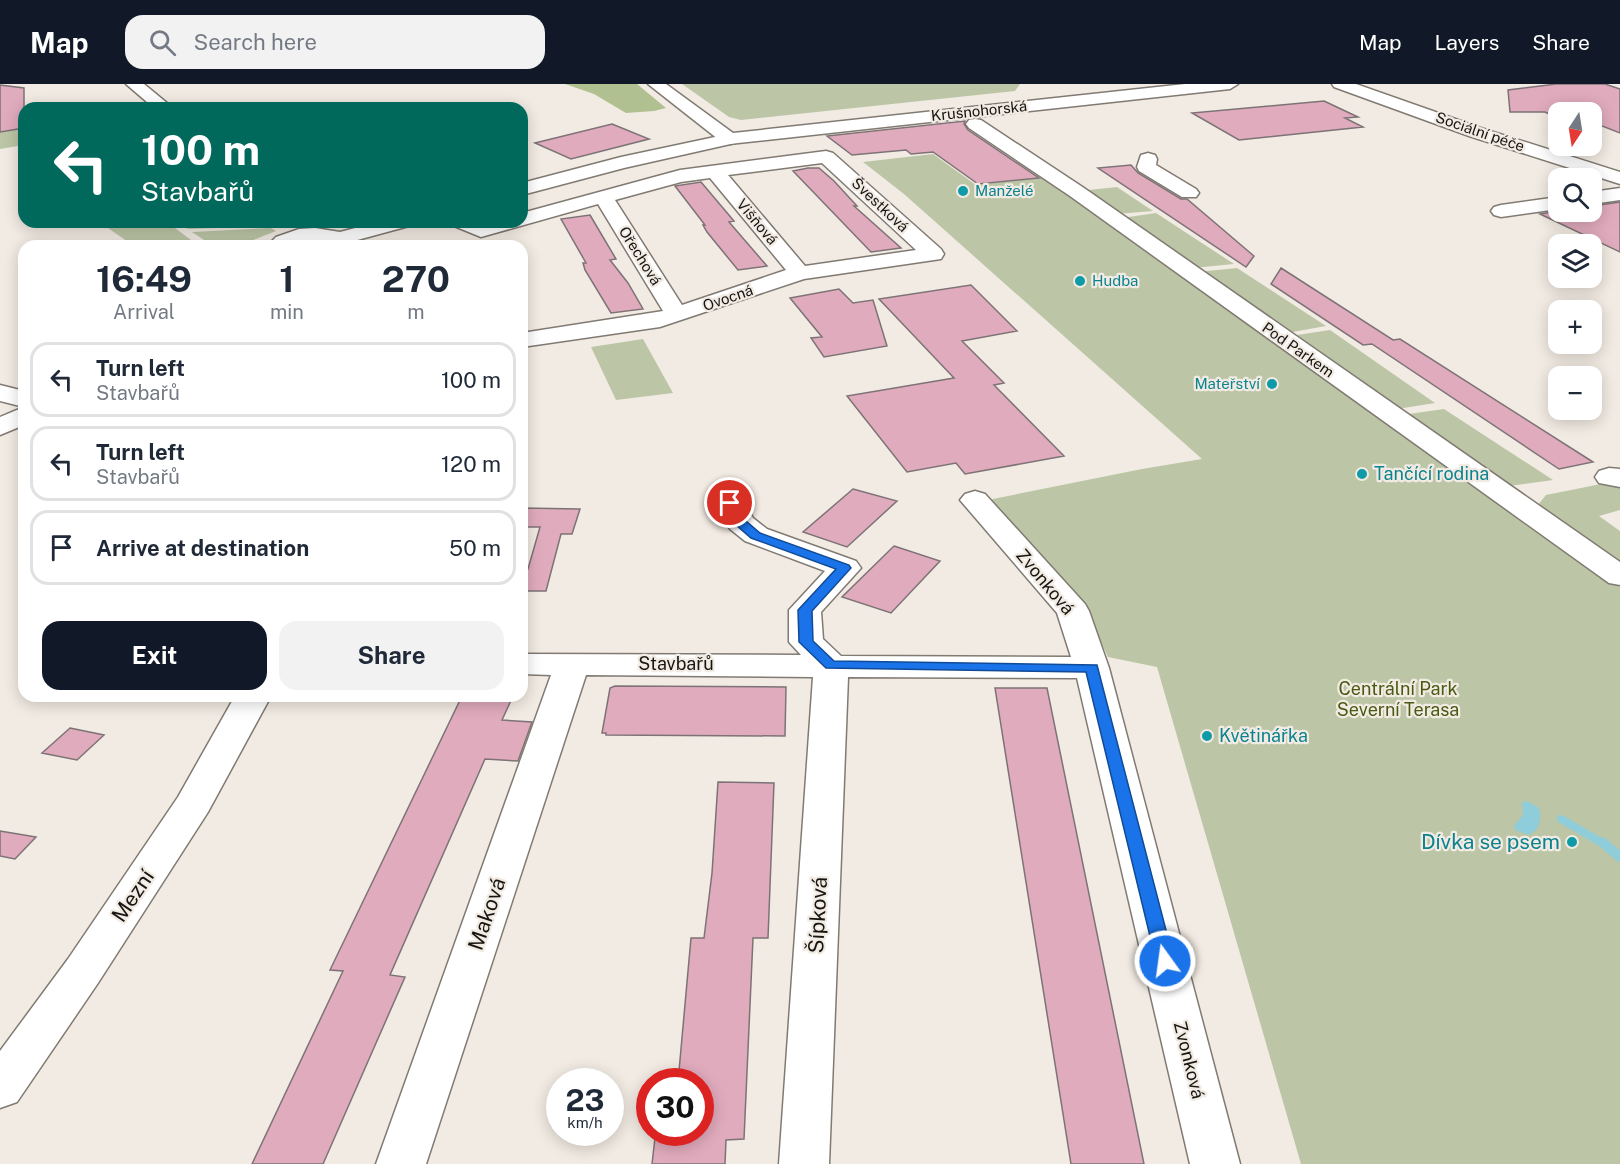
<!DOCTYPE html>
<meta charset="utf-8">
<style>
:root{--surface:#fff;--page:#f2f2f3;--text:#1f2937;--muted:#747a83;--line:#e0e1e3;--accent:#111827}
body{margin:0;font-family:"Public Sans",sans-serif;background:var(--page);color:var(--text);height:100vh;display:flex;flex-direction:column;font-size:22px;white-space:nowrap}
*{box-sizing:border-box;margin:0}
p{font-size:20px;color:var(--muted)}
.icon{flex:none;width:33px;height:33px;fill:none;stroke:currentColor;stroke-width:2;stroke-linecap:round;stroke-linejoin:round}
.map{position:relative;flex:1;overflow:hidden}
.drawer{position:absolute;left:18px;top:156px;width:510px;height:462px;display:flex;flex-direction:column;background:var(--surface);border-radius:18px;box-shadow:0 3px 15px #0003}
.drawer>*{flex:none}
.hud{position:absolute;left:18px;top:18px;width:510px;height:126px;border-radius:18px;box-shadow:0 3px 15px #0003;background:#00695c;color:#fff;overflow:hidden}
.needle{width:39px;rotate:192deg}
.fabs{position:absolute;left:1548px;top:18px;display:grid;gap:12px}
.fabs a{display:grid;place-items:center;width:54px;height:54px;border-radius:12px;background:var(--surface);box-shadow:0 3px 15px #0003;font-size:30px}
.speed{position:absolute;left:546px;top:984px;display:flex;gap:12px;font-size:30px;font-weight:700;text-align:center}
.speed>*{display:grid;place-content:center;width:78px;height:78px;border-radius:50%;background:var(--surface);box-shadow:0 3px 15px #0003;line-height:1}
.speed small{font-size:15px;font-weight:400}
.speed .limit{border:9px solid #d22;background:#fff;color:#111}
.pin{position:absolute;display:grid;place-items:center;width:51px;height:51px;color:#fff;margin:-26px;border:3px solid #fff;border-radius:50%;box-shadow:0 2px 6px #0007}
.me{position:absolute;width:66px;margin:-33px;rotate:346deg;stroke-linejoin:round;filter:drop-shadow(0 0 4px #0008)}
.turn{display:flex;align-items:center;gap:21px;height:126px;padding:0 24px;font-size:27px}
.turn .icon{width:78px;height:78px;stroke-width:2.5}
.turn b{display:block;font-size:42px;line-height:51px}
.eta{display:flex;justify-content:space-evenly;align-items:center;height:102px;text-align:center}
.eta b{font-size:36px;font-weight:700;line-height:42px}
.action{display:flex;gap:12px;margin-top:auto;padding:12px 24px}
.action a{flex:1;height:69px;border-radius:18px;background:var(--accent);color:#fff;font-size:24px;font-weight:700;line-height:69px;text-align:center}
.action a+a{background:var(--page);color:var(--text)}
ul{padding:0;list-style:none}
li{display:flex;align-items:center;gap:18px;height:75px;margin:0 12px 9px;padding:0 12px;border:3px solid var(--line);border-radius:18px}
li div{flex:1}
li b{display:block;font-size:22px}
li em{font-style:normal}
header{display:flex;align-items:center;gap:36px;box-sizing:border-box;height:84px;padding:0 30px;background:var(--accent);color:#fff}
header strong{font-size:28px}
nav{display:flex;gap:33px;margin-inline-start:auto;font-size:21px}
.search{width:420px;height:54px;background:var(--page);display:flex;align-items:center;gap:15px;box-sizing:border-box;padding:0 21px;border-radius:18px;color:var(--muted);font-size:22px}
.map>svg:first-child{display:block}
.green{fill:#bcc6a6}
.forest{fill:#b1c090}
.water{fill:#8ecdd9}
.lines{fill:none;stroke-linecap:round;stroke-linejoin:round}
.stream-far1{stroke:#8ecdd9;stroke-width:8}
.stream{stroke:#8ecdd9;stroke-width:10}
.building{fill:#e0abbd;stroke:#7d7376;stroke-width:1.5}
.minor-casing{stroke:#807a72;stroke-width:3}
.major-casing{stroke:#807a72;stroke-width:3}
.minor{fill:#fff;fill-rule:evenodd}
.major{fill:#fff;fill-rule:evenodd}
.route{fill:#1a73e8;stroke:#114b97;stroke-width:1.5}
.culture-dot{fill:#0f9aa8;stroke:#f2ebe3;stroke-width:2}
.labels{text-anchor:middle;stroke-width:4.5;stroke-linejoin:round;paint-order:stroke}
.far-street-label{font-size:15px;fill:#171512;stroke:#f2ebe3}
.far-culture-label{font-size:15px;fill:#0d838f;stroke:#f2ebe3;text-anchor:start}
.culture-label{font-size:18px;fill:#0d838f;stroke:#f2ebe3;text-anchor:start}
.street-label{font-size:18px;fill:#171512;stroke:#f2ebe3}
.park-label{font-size:18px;fill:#4a5a12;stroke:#f2ebe3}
.near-culture-label{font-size:21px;fill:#0d838f;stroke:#f2ebe3;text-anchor:end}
.near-street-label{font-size:21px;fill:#171512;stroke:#f2ebe3}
</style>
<header>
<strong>Map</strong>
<div class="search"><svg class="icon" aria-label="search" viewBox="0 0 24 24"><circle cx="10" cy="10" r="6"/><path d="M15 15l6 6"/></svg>Search here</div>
<nav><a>Map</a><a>Layers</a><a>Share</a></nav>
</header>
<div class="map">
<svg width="1620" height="1080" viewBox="0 0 1620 1080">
<rect width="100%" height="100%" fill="#f2ebe3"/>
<path class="green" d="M682,0H1020L1015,7L741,36L729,33Z
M20,45L24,49V61L0,65V48Z
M933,70L976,101L1047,93L1620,501V1080H1301L1157,583L1108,573L1094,543L988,416L1142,385L1202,375L904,110L863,78Z
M1117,103L1153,127L1116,130L1086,109L1089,106Z
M1156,129L1234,180L1193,184L1122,134Z
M123,138H167L199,162H134L105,142Z
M176,138H264L269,142L188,145Z
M271,144L276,147L238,162H213L192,148Z
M1237,184L1326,242L1287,249L1197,188Z
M1330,246L1435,319L1397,325L1297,251Z
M643,255L673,309L616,316L591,263Z
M1444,325L1553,396L1509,402L1409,330Z
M1611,398L1620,404V426L1599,432L1620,447V484L1544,430L1538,421L1546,411Z"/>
<path class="forest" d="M565,0H637L666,24L654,27L626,29L594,10Z"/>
<path class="water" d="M1527,717L1539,724C1541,736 1541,744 1529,751L1515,746L1514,742L1523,731L1522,718Z"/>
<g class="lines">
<path class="stream-far1" d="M1561,735L1604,760"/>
<path class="stream" d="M1602,758L1620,773"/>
</g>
<path class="building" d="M1556,0H1605L1620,5V49L1592,38V28H1568L1558,25V34L1545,28H1510L1508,6Z
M0,1L24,4V44L0,48Z
M1324,17L1358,33L1345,34L1363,43L1239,56L1192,29Z
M965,37L964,40L968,46L1039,94L978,100L933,68L911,70L906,66L852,71L827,52Z
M612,40L649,55L571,75L535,59Z
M1131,81L1138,89L1181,115H1187L1254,172L1246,183L1098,84Z
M808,84H819L834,97L857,122H854L901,164L871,168L793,87Z
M701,98L734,137L729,138L767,182L738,186L707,148L703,141H705L675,102Z
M1620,118V168L1540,130L1558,127L1592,128V122Z
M590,131L616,175L610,176L628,199L643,225L611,229L585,186L583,179H586L561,135Z
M1281,184L1393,256L1400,255L1593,378L1559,385L1372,260L1363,261L1271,200Z
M971,201L1017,247L962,257L1004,299L994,301L1064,372L965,390L956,379L907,388L847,312L954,294L879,215Z
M839,205L853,219L873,216L887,262L824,273L811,254L822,253L790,214Z
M853,405L897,417L847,463L803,448Z
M522,424L580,425L572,450H561L546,507H522V485H528L540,443H522Z
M894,462L940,477L891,529L842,513Z
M615,602L786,603L785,652L606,651V649H602L610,604Z
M995,604H1047L1144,1080H1071Z
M462,612H513L502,636L532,638L518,677L485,675L390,891L405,893L323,1080H252L343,887L330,886Z
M70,644L104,651L77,676L42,669Z
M718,698L774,699L768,854H753L744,1055L726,1056L725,1080H652L655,1054L673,1055V1048H700V998H678L691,854H704L712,789Z
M0,747L36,753L15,775L0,772Z"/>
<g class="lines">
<g class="minor-casing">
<path id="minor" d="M126,0H144L173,24H154Z
M975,35L981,36L1084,104L1620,478V501L1609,499L1070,112L969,44L966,40L969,36Z
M729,50L735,51L738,55L735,59L624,84L522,111V99L621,73Z
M826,67L833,69L941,165L944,170L941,175L804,195L660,243L522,263V249L663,227L598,120L481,153L454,142L451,138L483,140L522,138V129L680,86ZM822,79L916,166L805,182L728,91ZM710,94L786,186L682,221L615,116L681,98Z
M1148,69L1155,71L1157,75L1156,81L1196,105L1199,109L1196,113H1182L1139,87L1137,83L1141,71Z
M1620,104V116L1592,120V108Z
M1558,113V125L1501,133L1494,131L1491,127L1494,123L1501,121Z
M378,138H412L409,142L339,161L315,156L302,157L292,162H267L276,153L299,145L315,144L340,148Z
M0,301L24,307V323L0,317Z
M24,323V341L0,351V333Z
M1609,384L1620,385V403L1599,399L1595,393L1599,387Z
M975,407L985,410L1085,520L1089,527L1109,584L1240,1080H1190L1077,594L848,593L829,1080H779L813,593L586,591L426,1080H376L551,591L522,590V570L801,571L789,558V526L825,487L745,457L730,445L715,419L720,413L730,410L740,413L753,434L767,445L856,477L861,484L821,528L823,555L841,572L1071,573L1057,529L960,416L965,410Z
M235,612H271L208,728L98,899L17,1018L0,1024V967L68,875L178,713Z"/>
</g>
<g class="major-casing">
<path id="major" d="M648,0H666L733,49L1185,0H1238L1230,5L729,60L723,59Z
M1332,0H1356L1481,44L1620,88V100L1469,52L1334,3Z"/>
</g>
<use href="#minor" class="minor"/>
<use href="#major" class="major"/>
</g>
<path class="route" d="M730,415L735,416L746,437L760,449L849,481L851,484L812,527L813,557L834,577L1097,581L1174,877L1171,882L1165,884L1159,882L1156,877L1086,588L826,584L799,558L798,526L836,485L751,454L736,441L724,419Z"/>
<g class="culture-dot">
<circle cx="963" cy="107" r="6"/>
<circle cx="1080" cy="197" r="6"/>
<circle cx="1272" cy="300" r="6"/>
<circle cx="1362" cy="390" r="6"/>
<circle cx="1207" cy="652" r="6"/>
<circle cx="1572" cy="758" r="6"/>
</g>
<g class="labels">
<g class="far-street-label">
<text transform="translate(979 27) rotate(-6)" y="5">Krušnohorská</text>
<text transform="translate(1480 48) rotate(19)" y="5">Sociální péče</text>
<text transform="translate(880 121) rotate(43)" y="5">Švestková</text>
<text transform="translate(757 138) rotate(50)" y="5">Višňová</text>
<text transform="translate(640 172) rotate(58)" y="5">Ořechová</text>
<text transform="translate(728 214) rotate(-19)" y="5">Ovocná</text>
<text transform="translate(1298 266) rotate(35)" y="5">Pod Parkem</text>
</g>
<g class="far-culture-label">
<text x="975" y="112">Manželé</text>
<text x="1092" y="202">Hudba</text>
<text x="1260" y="305" text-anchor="end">Mateřství</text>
</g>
<g class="culture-label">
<text x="1374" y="396">Tančící rodina</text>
<text x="1219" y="658">Květinářka</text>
</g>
<g class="street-label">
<text transform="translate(1045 498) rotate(50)" y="6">Zvonková</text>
<text x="676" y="586">Stavbařů</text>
<text transform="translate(1189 976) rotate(76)" y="6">Zvonková</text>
</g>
<g class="park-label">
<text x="1398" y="611">Centrální Park<tspan x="1398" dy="21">Severní Terasa</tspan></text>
</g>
<g class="near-culture-label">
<text x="1560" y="765">Dívka se psem</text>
</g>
<g class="near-street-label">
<text transform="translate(133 812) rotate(-56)" y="7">Mezní</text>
<text transform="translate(487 830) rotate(-71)" y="7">Maková</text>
<text transform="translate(818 831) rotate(-87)" y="7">Šípková</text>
</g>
</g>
</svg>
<div class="fabs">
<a><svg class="needle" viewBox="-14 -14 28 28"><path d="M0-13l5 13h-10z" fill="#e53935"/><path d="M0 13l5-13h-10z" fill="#747a83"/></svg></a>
<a><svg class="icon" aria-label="search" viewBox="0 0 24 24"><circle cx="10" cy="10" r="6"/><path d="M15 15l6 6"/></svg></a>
<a><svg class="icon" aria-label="layers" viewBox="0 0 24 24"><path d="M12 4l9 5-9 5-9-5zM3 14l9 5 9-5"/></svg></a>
<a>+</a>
<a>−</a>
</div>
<div class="speed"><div>23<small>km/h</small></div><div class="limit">30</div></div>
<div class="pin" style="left:730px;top:419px;background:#d93025"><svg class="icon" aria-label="arrive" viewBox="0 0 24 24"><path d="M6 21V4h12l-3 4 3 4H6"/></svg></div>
<svg class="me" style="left:1165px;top:877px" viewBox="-20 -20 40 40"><circle r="17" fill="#1a73e8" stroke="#fff" stroke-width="3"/><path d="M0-11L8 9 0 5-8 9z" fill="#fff"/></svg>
<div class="hud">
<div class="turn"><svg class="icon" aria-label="left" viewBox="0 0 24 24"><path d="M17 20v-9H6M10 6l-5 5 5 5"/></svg><div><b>100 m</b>Stavbařů</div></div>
</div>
<section class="drawer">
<div class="eta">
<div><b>16:49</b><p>Arrival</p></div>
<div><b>1</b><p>min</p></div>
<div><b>270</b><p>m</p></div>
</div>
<ul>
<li><svg class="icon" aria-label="left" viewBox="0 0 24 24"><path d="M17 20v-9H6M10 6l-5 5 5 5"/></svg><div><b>Turn left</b><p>Stavbařů</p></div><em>100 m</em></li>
<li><svg class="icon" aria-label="left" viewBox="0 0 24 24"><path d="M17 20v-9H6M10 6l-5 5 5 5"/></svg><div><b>Turn left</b><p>Stavbařů</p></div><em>120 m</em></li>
<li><svg class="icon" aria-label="arrive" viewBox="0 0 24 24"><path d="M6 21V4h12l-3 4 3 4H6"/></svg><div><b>Arrive at destination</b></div><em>50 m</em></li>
</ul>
<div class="action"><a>Exit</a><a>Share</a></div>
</section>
</div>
